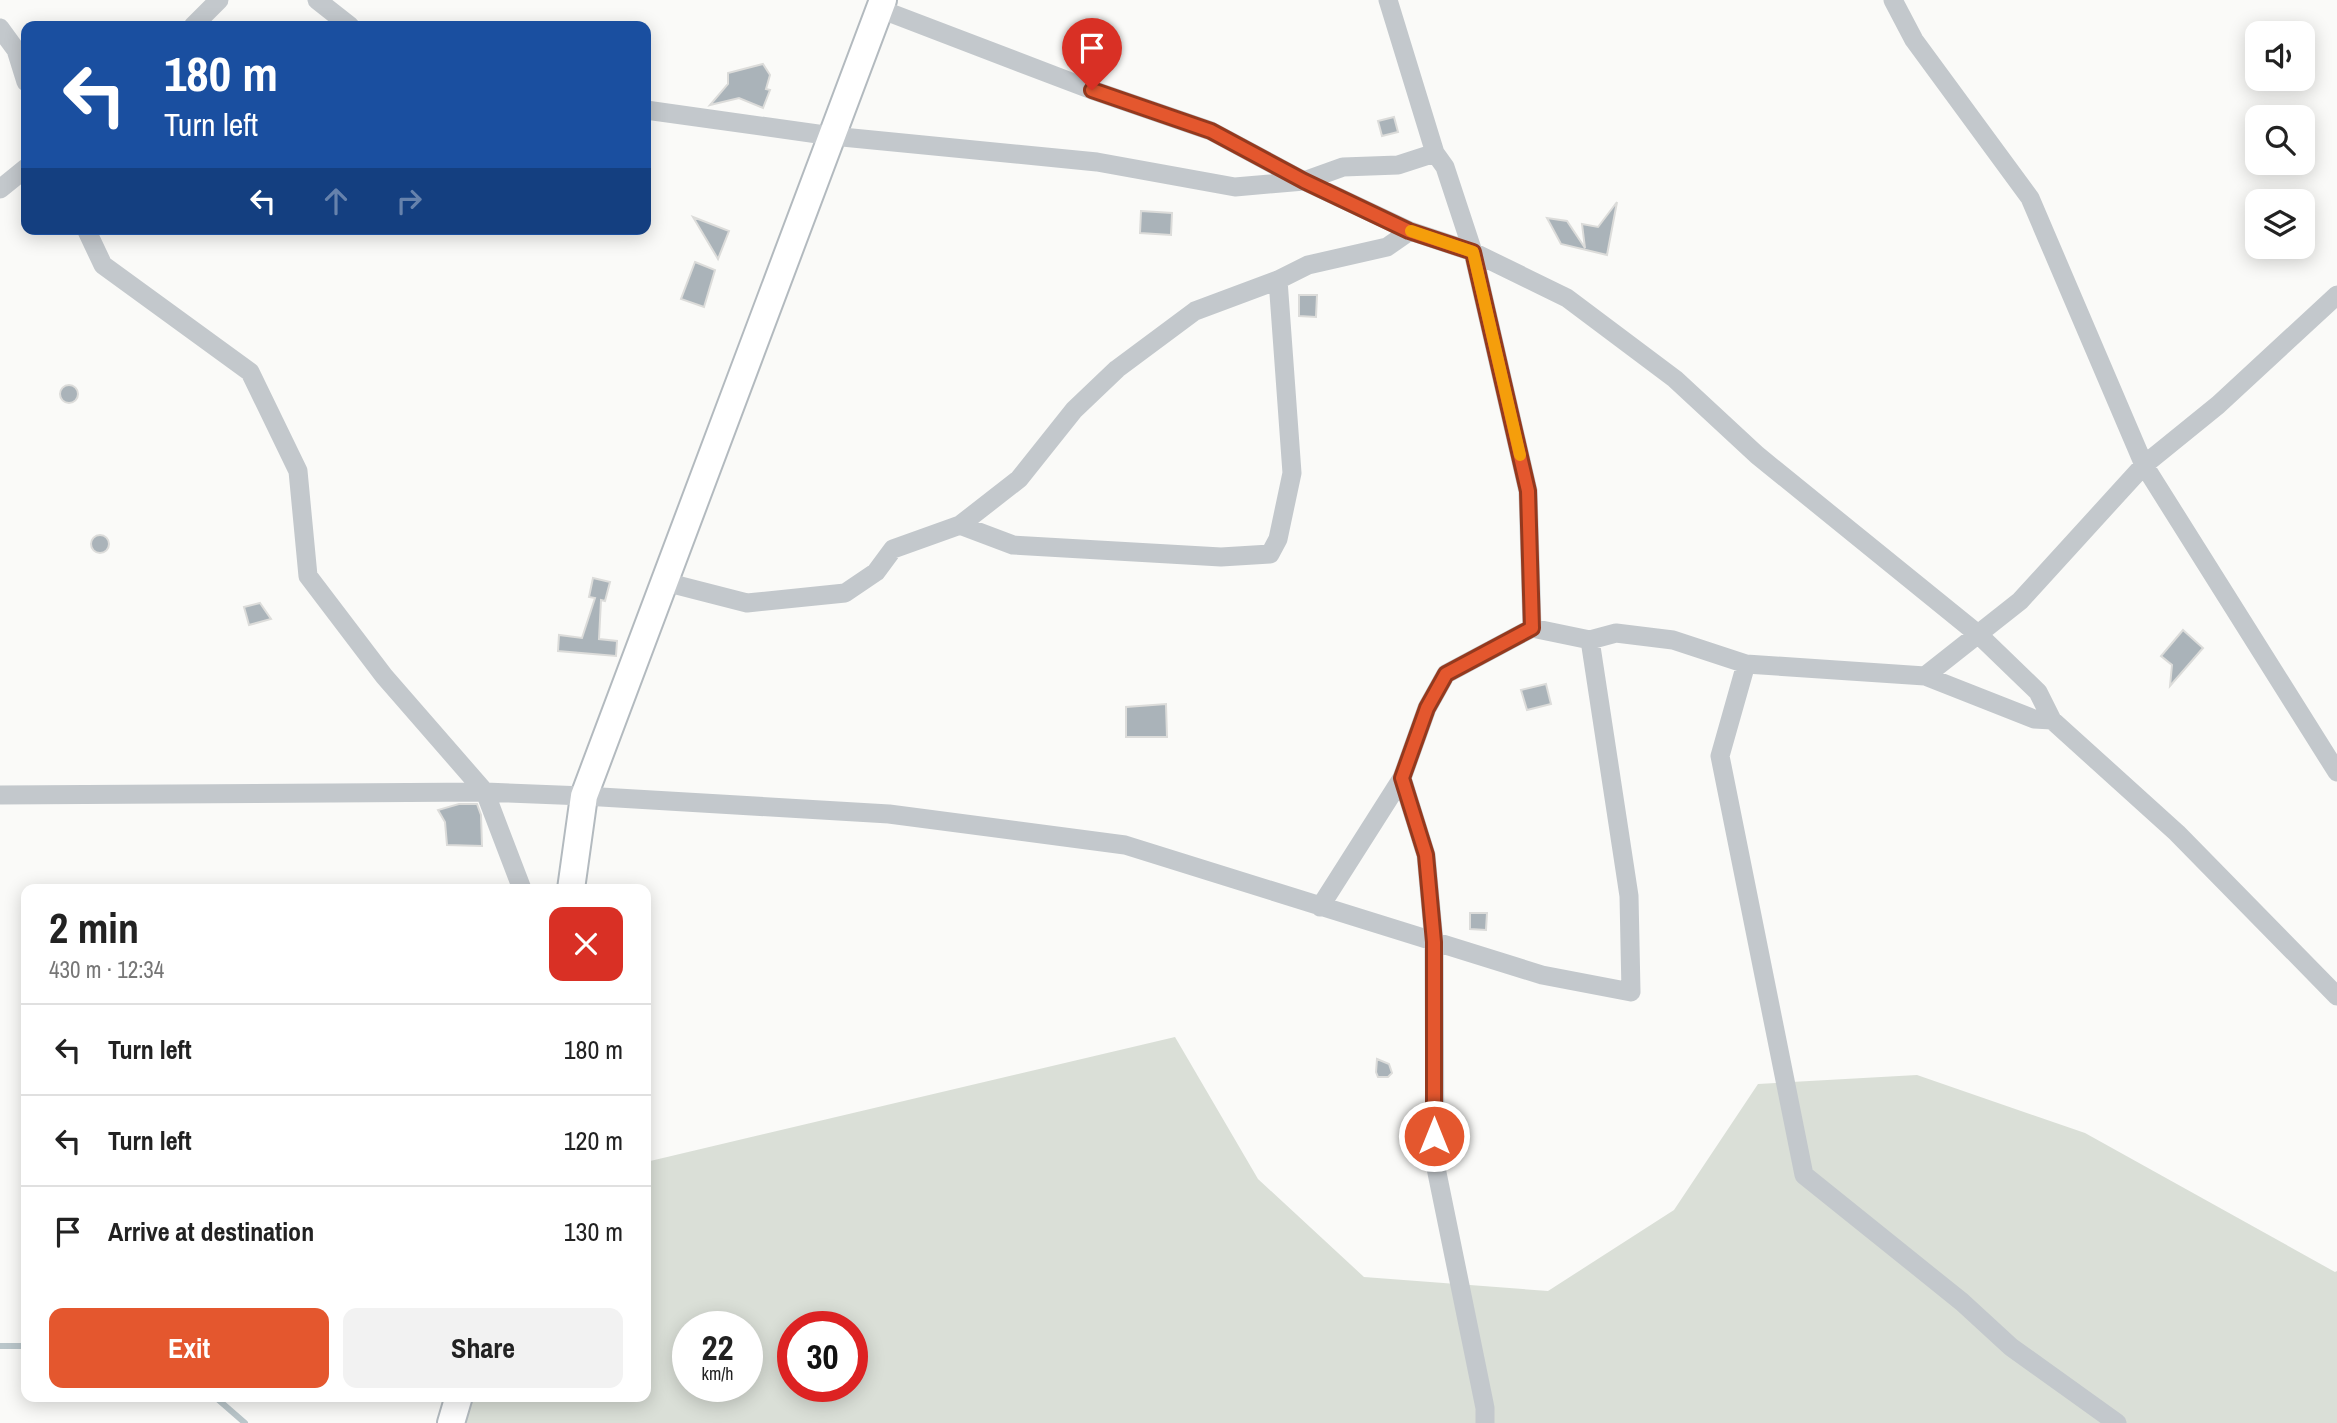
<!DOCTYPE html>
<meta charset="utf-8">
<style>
:root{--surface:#fff;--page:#f2f2f2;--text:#222;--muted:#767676;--line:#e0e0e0;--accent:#e4572e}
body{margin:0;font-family:"Archivo Narrow",sans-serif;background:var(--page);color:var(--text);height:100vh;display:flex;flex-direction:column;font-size:26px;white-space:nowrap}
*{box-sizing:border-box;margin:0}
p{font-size:23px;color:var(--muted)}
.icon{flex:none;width:38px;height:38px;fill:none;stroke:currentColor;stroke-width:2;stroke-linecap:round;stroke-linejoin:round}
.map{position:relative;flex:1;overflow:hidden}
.panel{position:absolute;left:21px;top:884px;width:630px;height:518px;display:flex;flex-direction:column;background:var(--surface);border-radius:14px;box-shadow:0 4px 18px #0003}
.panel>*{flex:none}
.guide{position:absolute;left:21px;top:21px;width:630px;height:214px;border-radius:14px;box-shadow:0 4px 18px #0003;background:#1a4fa0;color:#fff;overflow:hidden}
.buttons{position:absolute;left:2245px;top:21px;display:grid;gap:14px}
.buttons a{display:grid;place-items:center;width:70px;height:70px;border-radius:14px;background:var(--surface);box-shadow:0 4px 18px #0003;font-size:35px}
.speed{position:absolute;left:672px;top:1311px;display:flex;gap:14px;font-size:35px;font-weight:700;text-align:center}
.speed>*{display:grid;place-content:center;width:91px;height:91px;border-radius:50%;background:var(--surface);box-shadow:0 4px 18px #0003;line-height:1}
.speed small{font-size:18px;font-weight:400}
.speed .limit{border:10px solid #d22;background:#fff;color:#111}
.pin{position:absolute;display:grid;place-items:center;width:60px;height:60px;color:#fff;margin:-72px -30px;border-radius:50% 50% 50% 0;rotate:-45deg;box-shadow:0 0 7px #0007}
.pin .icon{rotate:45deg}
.me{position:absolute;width:77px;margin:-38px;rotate:0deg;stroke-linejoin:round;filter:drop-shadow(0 0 5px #0008)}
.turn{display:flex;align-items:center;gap:24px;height:147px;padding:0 28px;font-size:32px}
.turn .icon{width:91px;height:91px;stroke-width:2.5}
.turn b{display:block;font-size:49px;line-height:60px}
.lanes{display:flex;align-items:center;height:66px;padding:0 28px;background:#0003;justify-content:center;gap:35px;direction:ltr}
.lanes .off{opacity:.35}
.round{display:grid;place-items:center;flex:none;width:74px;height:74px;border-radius:14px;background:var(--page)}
.overview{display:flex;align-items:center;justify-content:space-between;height:119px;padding:0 28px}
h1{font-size:42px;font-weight:700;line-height:52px}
.cta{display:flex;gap:14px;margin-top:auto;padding:14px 28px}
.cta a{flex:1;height:80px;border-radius:14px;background:var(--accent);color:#fff;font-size:28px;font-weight:700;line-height:80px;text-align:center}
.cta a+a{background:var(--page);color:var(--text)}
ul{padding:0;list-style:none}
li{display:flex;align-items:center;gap:21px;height:91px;padding:0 28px;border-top:2px solid var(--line)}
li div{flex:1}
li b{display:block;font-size:26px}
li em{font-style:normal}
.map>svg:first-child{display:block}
.green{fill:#dadfd7;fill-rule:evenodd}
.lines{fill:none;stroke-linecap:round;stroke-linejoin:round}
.stream{stroke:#bbc7cb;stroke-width:6}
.building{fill:#aab3b9;stroke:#dcdcda;stroke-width:2}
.secondary-casing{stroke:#b3babf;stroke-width:30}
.minor{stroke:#c3c8cc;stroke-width:19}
.secondary{stroke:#fff;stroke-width:26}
.route-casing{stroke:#94391e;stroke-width:18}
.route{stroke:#e4572e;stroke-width:12}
.slow{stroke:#f59e0b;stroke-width:12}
</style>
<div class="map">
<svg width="2337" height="1423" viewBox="0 0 2337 1423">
<rect width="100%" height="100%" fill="#fafaf8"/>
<path class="green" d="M1175,1037L1258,1179L1364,1277L1548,1291L1674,1210L1758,1084L1917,1075L2085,1133L2335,1272L2337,1271V1423H464L472,1397L646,1396V1162ZM688,1326H747V1386H688ZM793,1326H852V1386H793Z"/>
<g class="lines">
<path class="stream" d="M0,1346H26
M214,1396L245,1423"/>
</g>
<path class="building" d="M763,64L770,75L766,89L770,90L763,108L739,98L710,105L728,84V73Z
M1394,117L1398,132L1382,136L1378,121Z
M1617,202L1607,255L1561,244L1547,218L1567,221L1585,248L1582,224L1598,227Z
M1141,211L1172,213L1171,235L1140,233Z
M693,217L729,231L718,259Z
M695,262L715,270L704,307L681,299Z
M1299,295H1317L1316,317L1299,316Z
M60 394a9 9 0 1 1 18 0a9 9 0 1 1-18 0Z
M91 544a9 9 0 1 1 18 0a9 9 0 1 1-18 0Z
M593,578L610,582L605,601L601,600L599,639L617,641L616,656L558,651L559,635L582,638L595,598L589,597Z
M260,603L271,619L249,625L244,607Z
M2183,630L2203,648L2170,686L2172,665L2161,656Z
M1546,684L1551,704L1527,710L1521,690Z
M1166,704L1167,737H1126V707Z
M459,804H477L481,815L482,846L447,845L445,822L438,810Z
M1470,913H1487L1486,930L1470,929Z
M1377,1059L1389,1064L1392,1073L1388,1077H1378L1376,1072Z"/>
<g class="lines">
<g class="secondary-casing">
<path id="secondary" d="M571,889L584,796L883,0
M451,1423L459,1396"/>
</g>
<path class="minor" d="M317,0L350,26
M1388,0L1435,153L1445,167L1473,252L1528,491L1532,628
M1893,0L1914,40L2030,198L2144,465L2337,772
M880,9L1092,90L1211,131L1304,181L1410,231L1473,252L1567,298L1675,379L1757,455L1979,635L2038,692L2052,720L2177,833L2337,996
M193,26L219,0
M0,28L16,50L26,82
M646,110L832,136L1097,162L1235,187L1304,181L1343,167L1398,165L1435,153
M0,189L26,168
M86,229L103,265L250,372L298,471L308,576L384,676L485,792L522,889
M960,525L1013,545L1221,557L1270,554L1278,539L1292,473L1278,280
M665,582L747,603L845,593L876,572L893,549L960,525L1019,479L1074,410L1117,369L1195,311L1278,280L1308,265L1387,247L1410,231
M1746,664L1720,756L1804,1175L1962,1302L2011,1347L2117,1423
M1925,676L2020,601L2144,465L2218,405L2337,295
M1402,778L1426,855L1434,942L1435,1163L1485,1408V1423
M0,795L485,792L584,796L889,814L1125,845L1542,975L1631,992L1629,896L1590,640
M1320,907L1402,778L1427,708L1446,674L1532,628L1590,640L1616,633L1673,640L1746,664L1925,676L2034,719L2052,720"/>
<use href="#secondary" class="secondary"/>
</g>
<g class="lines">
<g class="route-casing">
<path id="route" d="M1092,90L1211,131L1304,181L1409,231L1473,252L1528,491L1532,628L1446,674L1427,708L1402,778L1426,855L1434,942V1136"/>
</g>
<use href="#route" class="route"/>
<path class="slow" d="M1411,231L1473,252L1520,455"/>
</g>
</svg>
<div class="buttons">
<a><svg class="icon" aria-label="sound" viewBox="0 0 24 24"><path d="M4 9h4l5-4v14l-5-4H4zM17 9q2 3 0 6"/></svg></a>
<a><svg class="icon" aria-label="search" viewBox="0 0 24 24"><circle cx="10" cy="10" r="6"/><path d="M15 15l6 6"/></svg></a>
<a><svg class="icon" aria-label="layers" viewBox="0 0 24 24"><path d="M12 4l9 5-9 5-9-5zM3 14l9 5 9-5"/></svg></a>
</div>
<div class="speed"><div>22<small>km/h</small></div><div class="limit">30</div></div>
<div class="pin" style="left:1092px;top:90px;background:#d93025"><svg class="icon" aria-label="arrive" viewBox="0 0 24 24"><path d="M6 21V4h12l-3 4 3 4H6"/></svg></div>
<svg class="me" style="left:1434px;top:1136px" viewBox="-20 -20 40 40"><circle r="17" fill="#e4572e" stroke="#fff" stroke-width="3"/><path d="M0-11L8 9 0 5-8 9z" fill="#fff"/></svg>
<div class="guide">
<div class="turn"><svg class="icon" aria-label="left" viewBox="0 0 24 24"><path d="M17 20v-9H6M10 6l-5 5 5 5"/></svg><div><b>180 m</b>Turn left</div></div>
<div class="lanes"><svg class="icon" aria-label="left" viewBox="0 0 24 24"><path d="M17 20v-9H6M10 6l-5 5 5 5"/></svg><svg class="icon off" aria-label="ahead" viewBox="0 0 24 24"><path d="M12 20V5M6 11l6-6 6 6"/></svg><svg class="icon off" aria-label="right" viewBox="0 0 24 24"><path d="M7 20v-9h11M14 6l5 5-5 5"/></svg></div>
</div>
<section class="panel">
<div class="overview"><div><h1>2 min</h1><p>430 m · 12:34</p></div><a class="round" style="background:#d93025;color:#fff"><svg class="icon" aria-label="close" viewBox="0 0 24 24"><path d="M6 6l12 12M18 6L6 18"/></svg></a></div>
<ul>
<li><svg class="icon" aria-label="left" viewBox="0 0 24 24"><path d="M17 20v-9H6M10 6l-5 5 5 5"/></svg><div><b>Turn left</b></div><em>180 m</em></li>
<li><svg class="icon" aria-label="left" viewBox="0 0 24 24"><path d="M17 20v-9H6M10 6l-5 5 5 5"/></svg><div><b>Turn left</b></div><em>120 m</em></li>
<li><svg class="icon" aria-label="arrive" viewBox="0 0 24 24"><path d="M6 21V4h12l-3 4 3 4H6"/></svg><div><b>Arrive at destination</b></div><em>130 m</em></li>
</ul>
<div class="cta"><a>Exit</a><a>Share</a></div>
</section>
</div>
